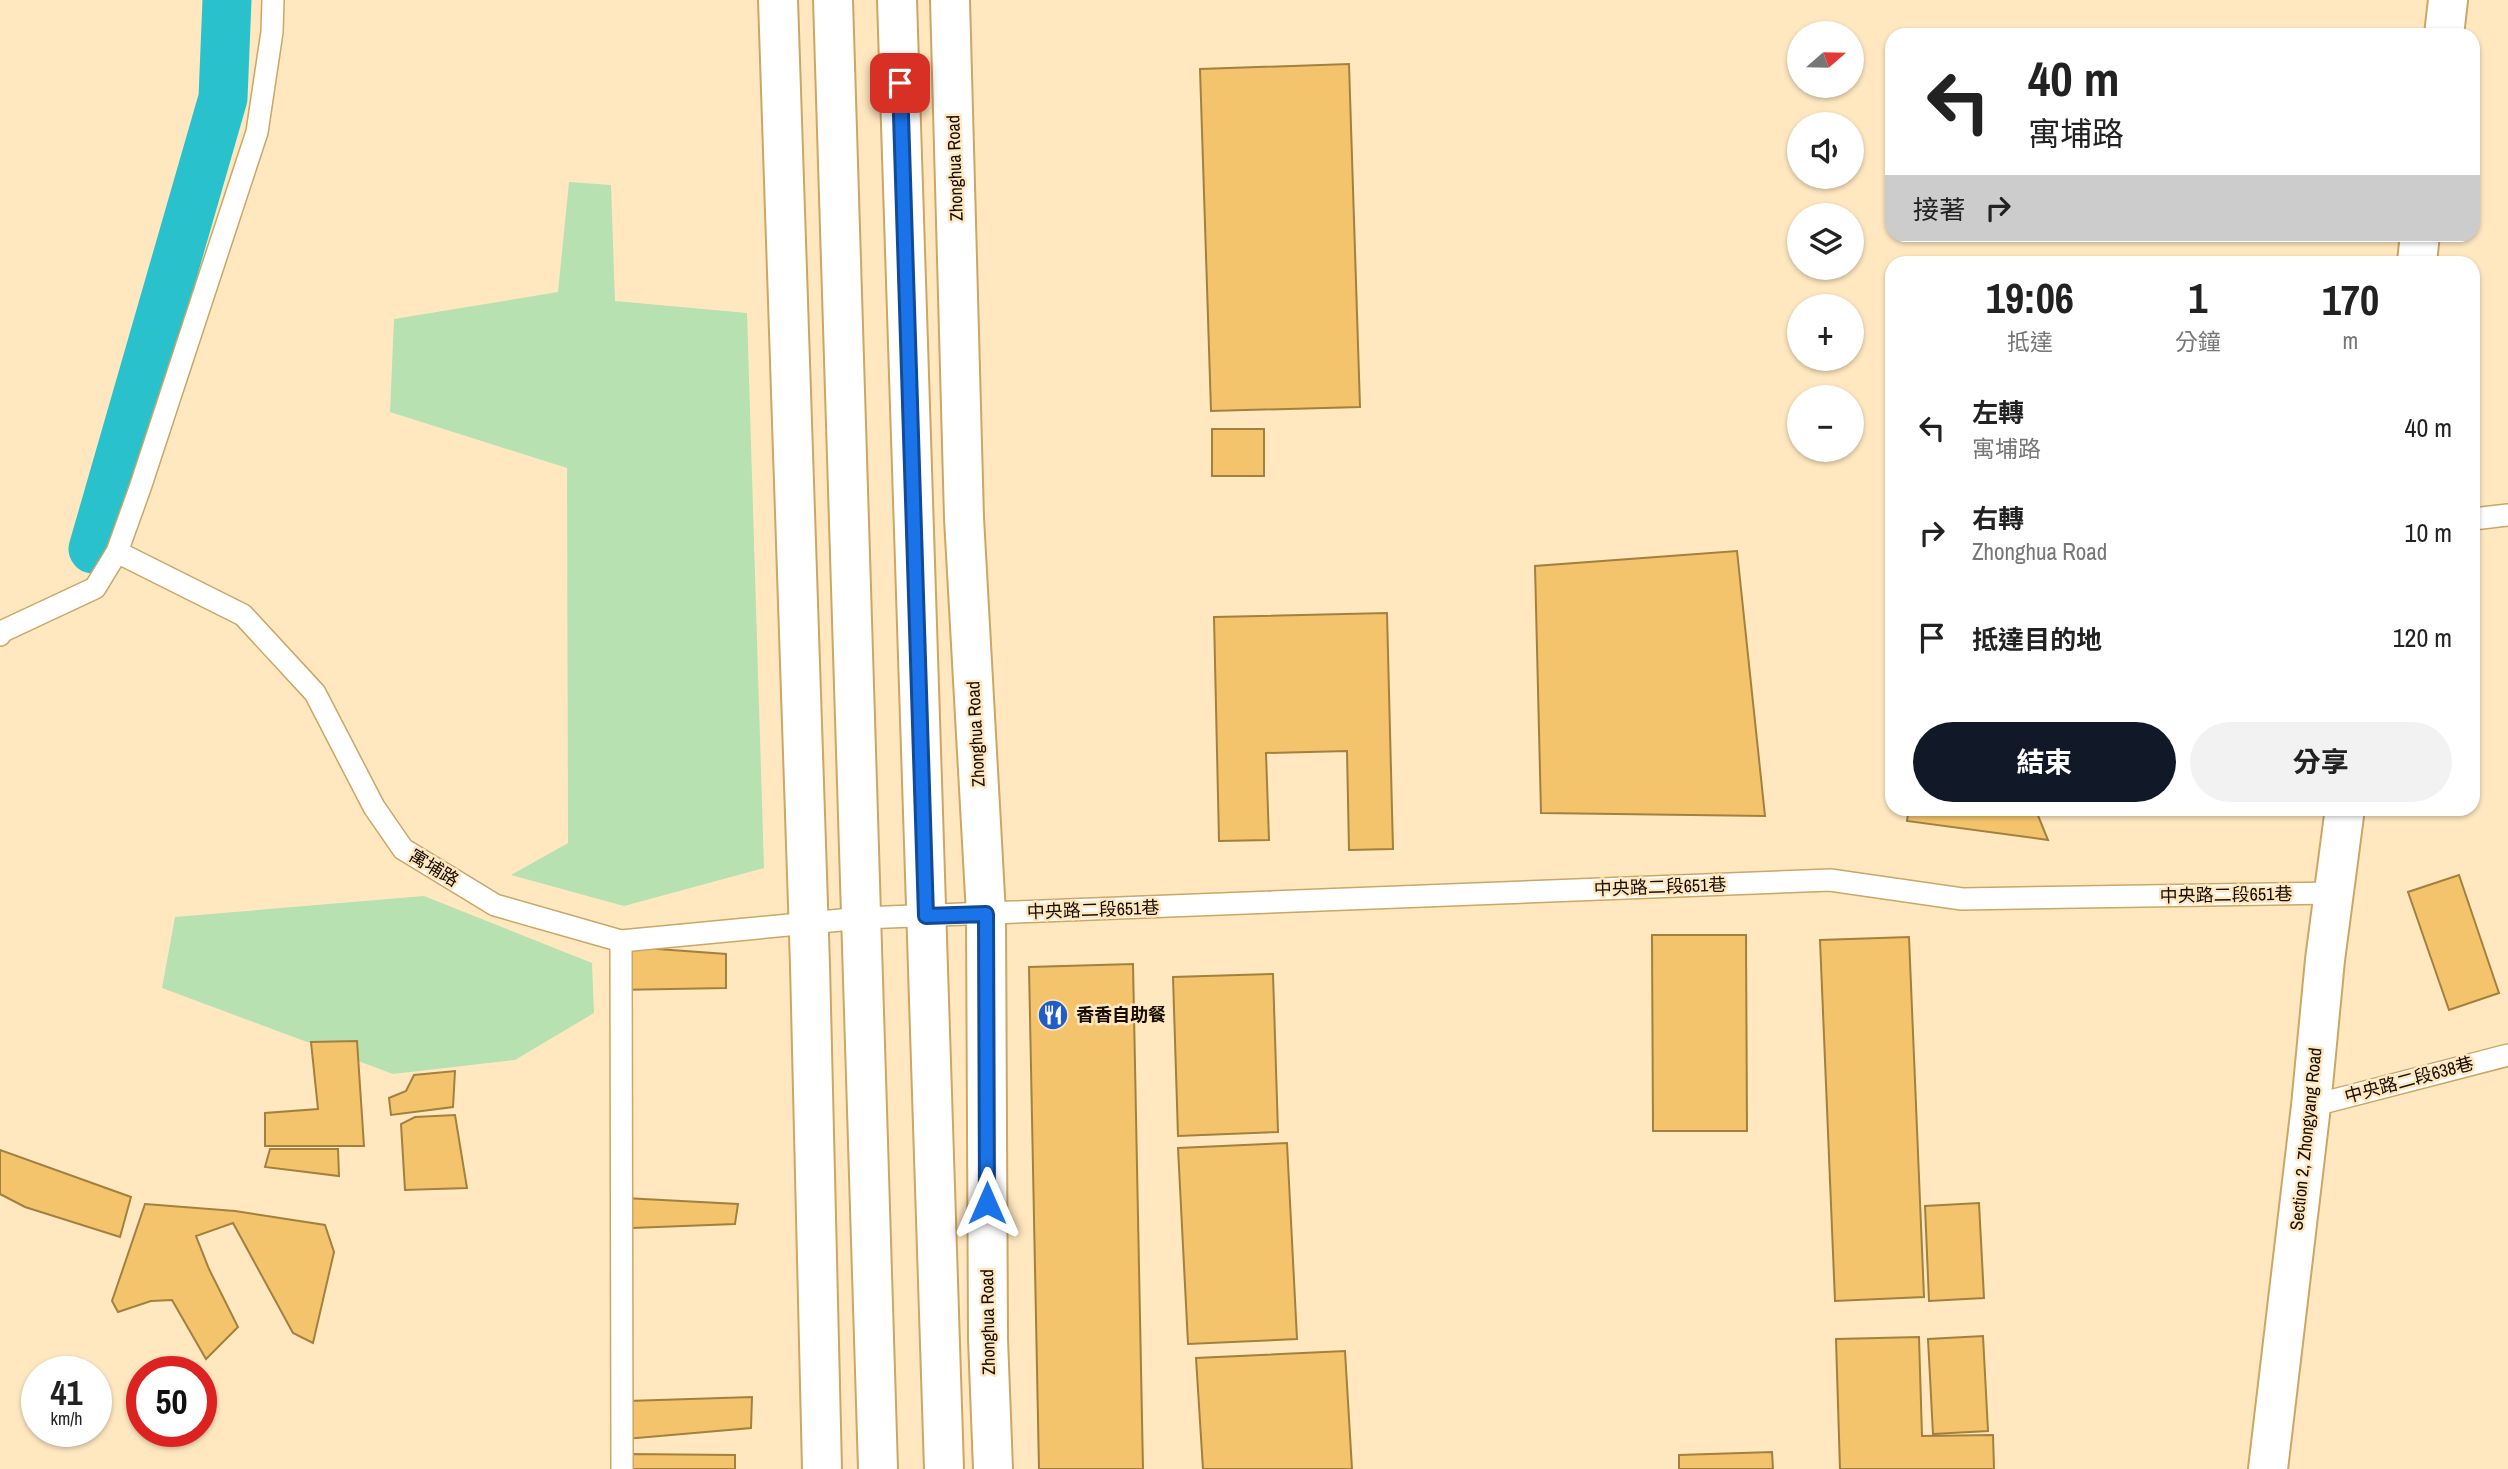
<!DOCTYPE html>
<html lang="zh-TW">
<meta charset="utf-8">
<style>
:root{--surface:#fff;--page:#f2f2f2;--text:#222;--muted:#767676;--accent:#111827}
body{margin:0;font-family:"Archivo Narrow","Noto Sans TC",sans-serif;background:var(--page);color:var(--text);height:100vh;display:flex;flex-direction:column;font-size:26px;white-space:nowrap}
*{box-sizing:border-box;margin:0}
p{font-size:23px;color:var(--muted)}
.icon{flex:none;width:38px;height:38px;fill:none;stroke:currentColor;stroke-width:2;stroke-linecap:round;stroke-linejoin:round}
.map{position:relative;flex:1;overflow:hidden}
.panel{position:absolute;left:1885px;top:256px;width:595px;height:560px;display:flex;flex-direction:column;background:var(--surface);border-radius:21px;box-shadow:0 2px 5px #0004}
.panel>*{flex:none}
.hud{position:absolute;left:1885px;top:28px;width:595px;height:214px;border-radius:21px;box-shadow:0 2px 5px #0004;background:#fff;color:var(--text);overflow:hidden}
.needle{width:46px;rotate:70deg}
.tools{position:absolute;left:1787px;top:21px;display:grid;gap:14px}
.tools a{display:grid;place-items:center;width:77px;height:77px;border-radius:50%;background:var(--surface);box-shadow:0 2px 5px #0004;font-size:35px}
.speed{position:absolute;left:21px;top:1356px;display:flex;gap:14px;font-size:35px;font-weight:700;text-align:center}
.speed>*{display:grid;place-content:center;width:91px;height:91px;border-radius:50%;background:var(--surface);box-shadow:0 2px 5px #0004;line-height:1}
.speed small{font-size:18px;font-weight:400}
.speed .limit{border:10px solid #d22;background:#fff;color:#111}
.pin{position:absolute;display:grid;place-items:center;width:60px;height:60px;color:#fff;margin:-30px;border-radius:14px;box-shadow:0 4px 10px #0006}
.me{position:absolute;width:77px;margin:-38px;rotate:0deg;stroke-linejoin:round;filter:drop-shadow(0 0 5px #0008)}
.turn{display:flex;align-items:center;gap:24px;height:147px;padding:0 28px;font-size:32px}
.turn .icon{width:91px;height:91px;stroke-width:2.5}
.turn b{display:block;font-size:49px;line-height:60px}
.then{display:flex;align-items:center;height:66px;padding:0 28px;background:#0003;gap:14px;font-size:26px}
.eta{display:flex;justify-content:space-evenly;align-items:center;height:119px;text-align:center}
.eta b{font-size:42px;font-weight:700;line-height:49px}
.primary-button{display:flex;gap:14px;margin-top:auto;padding:14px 28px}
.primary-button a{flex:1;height:80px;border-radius:42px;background:var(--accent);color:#fff;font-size:28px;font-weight:700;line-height:80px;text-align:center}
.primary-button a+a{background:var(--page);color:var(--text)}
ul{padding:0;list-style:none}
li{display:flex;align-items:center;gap:21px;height:105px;padding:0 28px}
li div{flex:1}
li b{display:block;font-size:26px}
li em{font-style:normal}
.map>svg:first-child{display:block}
.green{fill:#b7e1b1}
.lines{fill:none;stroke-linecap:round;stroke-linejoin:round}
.canal{stroke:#29c2cc;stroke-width:49}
.building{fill:#f3c46c;stroke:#a3803d;stroke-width:2}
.lane-casing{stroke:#cba664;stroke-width:24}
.secondary-casing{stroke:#cba664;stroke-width:42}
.lane{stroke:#fff;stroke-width:21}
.secondary{stroke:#fff;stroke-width:38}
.route-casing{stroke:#114b97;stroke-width:18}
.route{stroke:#1a73e8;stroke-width:12}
.labels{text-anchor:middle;stroke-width:5;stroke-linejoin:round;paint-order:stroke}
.street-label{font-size:18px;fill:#160c00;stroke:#ffe8c0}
.poi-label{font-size:18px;font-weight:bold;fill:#160c00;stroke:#ffe8c0;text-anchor:start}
</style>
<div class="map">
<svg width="2508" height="1469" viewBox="0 0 2508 1469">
<rect width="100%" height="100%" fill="#ffe8c0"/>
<path class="green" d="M569,182L611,185L615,301L747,313L764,868L624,906L511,875L568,843L567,468L390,412L394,319L558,292Z
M424,896L592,963L594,1013L515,1060L393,1074L162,988L175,917Z"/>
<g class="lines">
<path class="canal" d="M93,549L223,98L227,0"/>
</g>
<path class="building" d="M1349,64L1360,407L1211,411L1200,69Z
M1212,429H1264V476H1212Z
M1737,551L1765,816L1541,813L1535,566Z
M1387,613L1393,849L1349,850L1347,751L1266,753L1269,840L1219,841L1214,617Z
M1909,808H2035L2048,840L1907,821Z
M2459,875L2499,993L2449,1010L2408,892Z
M1652,935H1746L1747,1131H1653Z
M1909,937L1924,1297L1835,1301L1820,940Z
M616,946L726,954V988L617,990Z
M1133,964L1143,1469H1039L1029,967Z
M1273,974L1278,1132L1178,1136L1173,977Z
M357,1041L364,1146H265V1113L318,1109L311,1042Z
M455,1071L453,1107L391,1115L389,1098L406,1091L414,1075Z
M455,1115L467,1188L405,1190L401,1124L415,1117Z
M1287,1143L1297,1339L1188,1344L1178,1148Z
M270,1149H338L339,1176L265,1167Z
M0,1150L131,1197L120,1237L25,1207L0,1194Z
M624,1198L738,1204L735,1224L632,1228Z
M1979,1203L1984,1298L1929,1301L1925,1206Z
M145,1204L235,1211L325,1225L334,1252L313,1343L293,1333L233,1223L196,1236L209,1269L238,1327L206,1359L172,1300L151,1301L118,1312L112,1301Z
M1983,1336L1988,1431L1933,1434L1928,1339Z
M1919,1337L1922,1436L1993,1435L1994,1469H1840L1836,1339Z
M1345,1351L1352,1469H1203L1196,1358Z
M752,1397L751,1428L626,1439L628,1401Z
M1772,1452L1773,1469H1679V1455Z
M626,1454L735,1455V1469H627Z"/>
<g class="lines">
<g class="lane-casing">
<path id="lane" d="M2473,519L2508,515
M117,552L140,488L257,132L272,32L273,0
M0,635L1,632L95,588L117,552L243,615L315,693L374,807L403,849L495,905L621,941L862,918L1830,880L1962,899L2333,893
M621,941L622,1469
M2311,1106L2508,1055"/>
</g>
<g class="secondary-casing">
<path id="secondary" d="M778,0L810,965L822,1469
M833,0L878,1469
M897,0L944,1469
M950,0L964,518L986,914L988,1339L993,1469
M2444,35L2448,0
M2417,262L2420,234
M2268,1469L2311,1106L2325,960L2345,808"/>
</g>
<use href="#lane" class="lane"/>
<use href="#secondary" class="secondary"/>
</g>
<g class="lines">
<g class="route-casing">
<path id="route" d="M900,83L926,916L986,914L987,1203"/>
</g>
<use href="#route" class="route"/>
</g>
<defs>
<g id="restaurant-disc" transform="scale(1.575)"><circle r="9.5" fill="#215dc9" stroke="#ffe8c0"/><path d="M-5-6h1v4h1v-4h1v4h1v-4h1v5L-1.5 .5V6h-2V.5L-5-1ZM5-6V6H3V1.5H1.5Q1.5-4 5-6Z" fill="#fff"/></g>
</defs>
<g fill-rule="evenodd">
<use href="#restaurant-disc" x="1053" y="1015"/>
</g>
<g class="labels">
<g class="street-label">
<text transform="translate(955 168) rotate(-92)" y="6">Zhonghua Road</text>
<text transform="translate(976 734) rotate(-93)" y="6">Zhonghua Road</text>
<text transform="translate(434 868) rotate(31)" y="6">寓埔路</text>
<text transform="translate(1660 887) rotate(-2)" y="6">中央路二段651巷</text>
<text transform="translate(2226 895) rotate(-1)" y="6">中央路二段651巷</text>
<text transform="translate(1093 910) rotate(-2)" y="6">中央路二段651巷</text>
<text transform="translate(2409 1080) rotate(-15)" y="6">中央路二段638巷</text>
<text transform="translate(2306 1139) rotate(-84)" y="6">Section 2, Zhongyang Road</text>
<text transform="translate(988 1322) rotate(-91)" y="6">Zhonghua Road</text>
</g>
<g class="poi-label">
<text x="1076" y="1021">香香自助餐</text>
</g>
</g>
</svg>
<div class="tools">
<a><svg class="needle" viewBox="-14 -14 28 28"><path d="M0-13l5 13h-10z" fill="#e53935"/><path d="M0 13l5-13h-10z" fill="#767676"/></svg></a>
<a><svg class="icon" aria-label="sound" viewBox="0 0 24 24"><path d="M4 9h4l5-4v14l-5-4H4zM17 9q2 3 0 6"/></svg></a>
<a><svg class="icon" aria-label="layers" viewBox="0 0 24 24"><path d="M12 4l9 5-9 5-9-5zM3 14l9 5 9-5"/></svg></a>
<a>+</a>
<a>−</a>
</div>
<div class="speed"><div>41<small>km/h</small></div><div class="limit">50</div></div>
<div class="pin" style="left:900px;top:83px;background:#d93025"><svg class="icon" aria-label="arrive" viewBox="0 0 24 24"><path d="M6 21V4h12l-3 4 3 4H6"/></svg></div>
<svg class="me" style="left:987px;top:1203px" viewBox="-20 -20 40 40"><path d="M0-17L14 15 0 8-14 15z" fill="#1a73e8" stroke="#fff" stroke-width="4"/></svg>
<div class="hud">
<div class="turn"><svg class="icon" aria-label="left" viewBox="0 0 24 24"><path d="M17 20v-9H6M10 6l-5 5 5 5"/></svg><div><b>40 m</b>寓埔路</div></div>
<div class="then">接著<svg class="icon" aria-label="right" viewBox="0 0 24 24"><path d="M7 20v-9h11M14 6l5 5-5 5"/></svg></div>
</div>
<section class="panel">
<div class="eta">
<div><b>19:06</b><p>抵達</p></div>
<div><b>1</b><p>分鐘</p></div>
<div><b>170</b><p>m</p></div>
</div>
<ul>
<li><svg class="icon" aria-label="left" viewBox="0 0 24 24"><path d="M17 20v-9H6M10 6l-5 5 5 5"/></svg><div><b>左轉</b><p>寓埔路</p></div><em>40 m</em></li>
<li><svg class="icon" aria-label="right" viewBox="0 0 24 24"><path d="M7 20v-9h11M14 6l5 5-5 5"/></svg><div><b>右轉</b><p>Zhonghua Road</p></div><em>10 m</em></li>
<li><svg class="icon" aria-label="arrive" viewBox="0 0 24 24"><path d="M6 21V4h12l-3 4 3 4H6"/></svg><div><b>抵達目的地</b></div><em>120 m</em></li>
</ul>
<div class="primary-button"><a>結束</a><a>分享</a></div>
</section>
</div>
